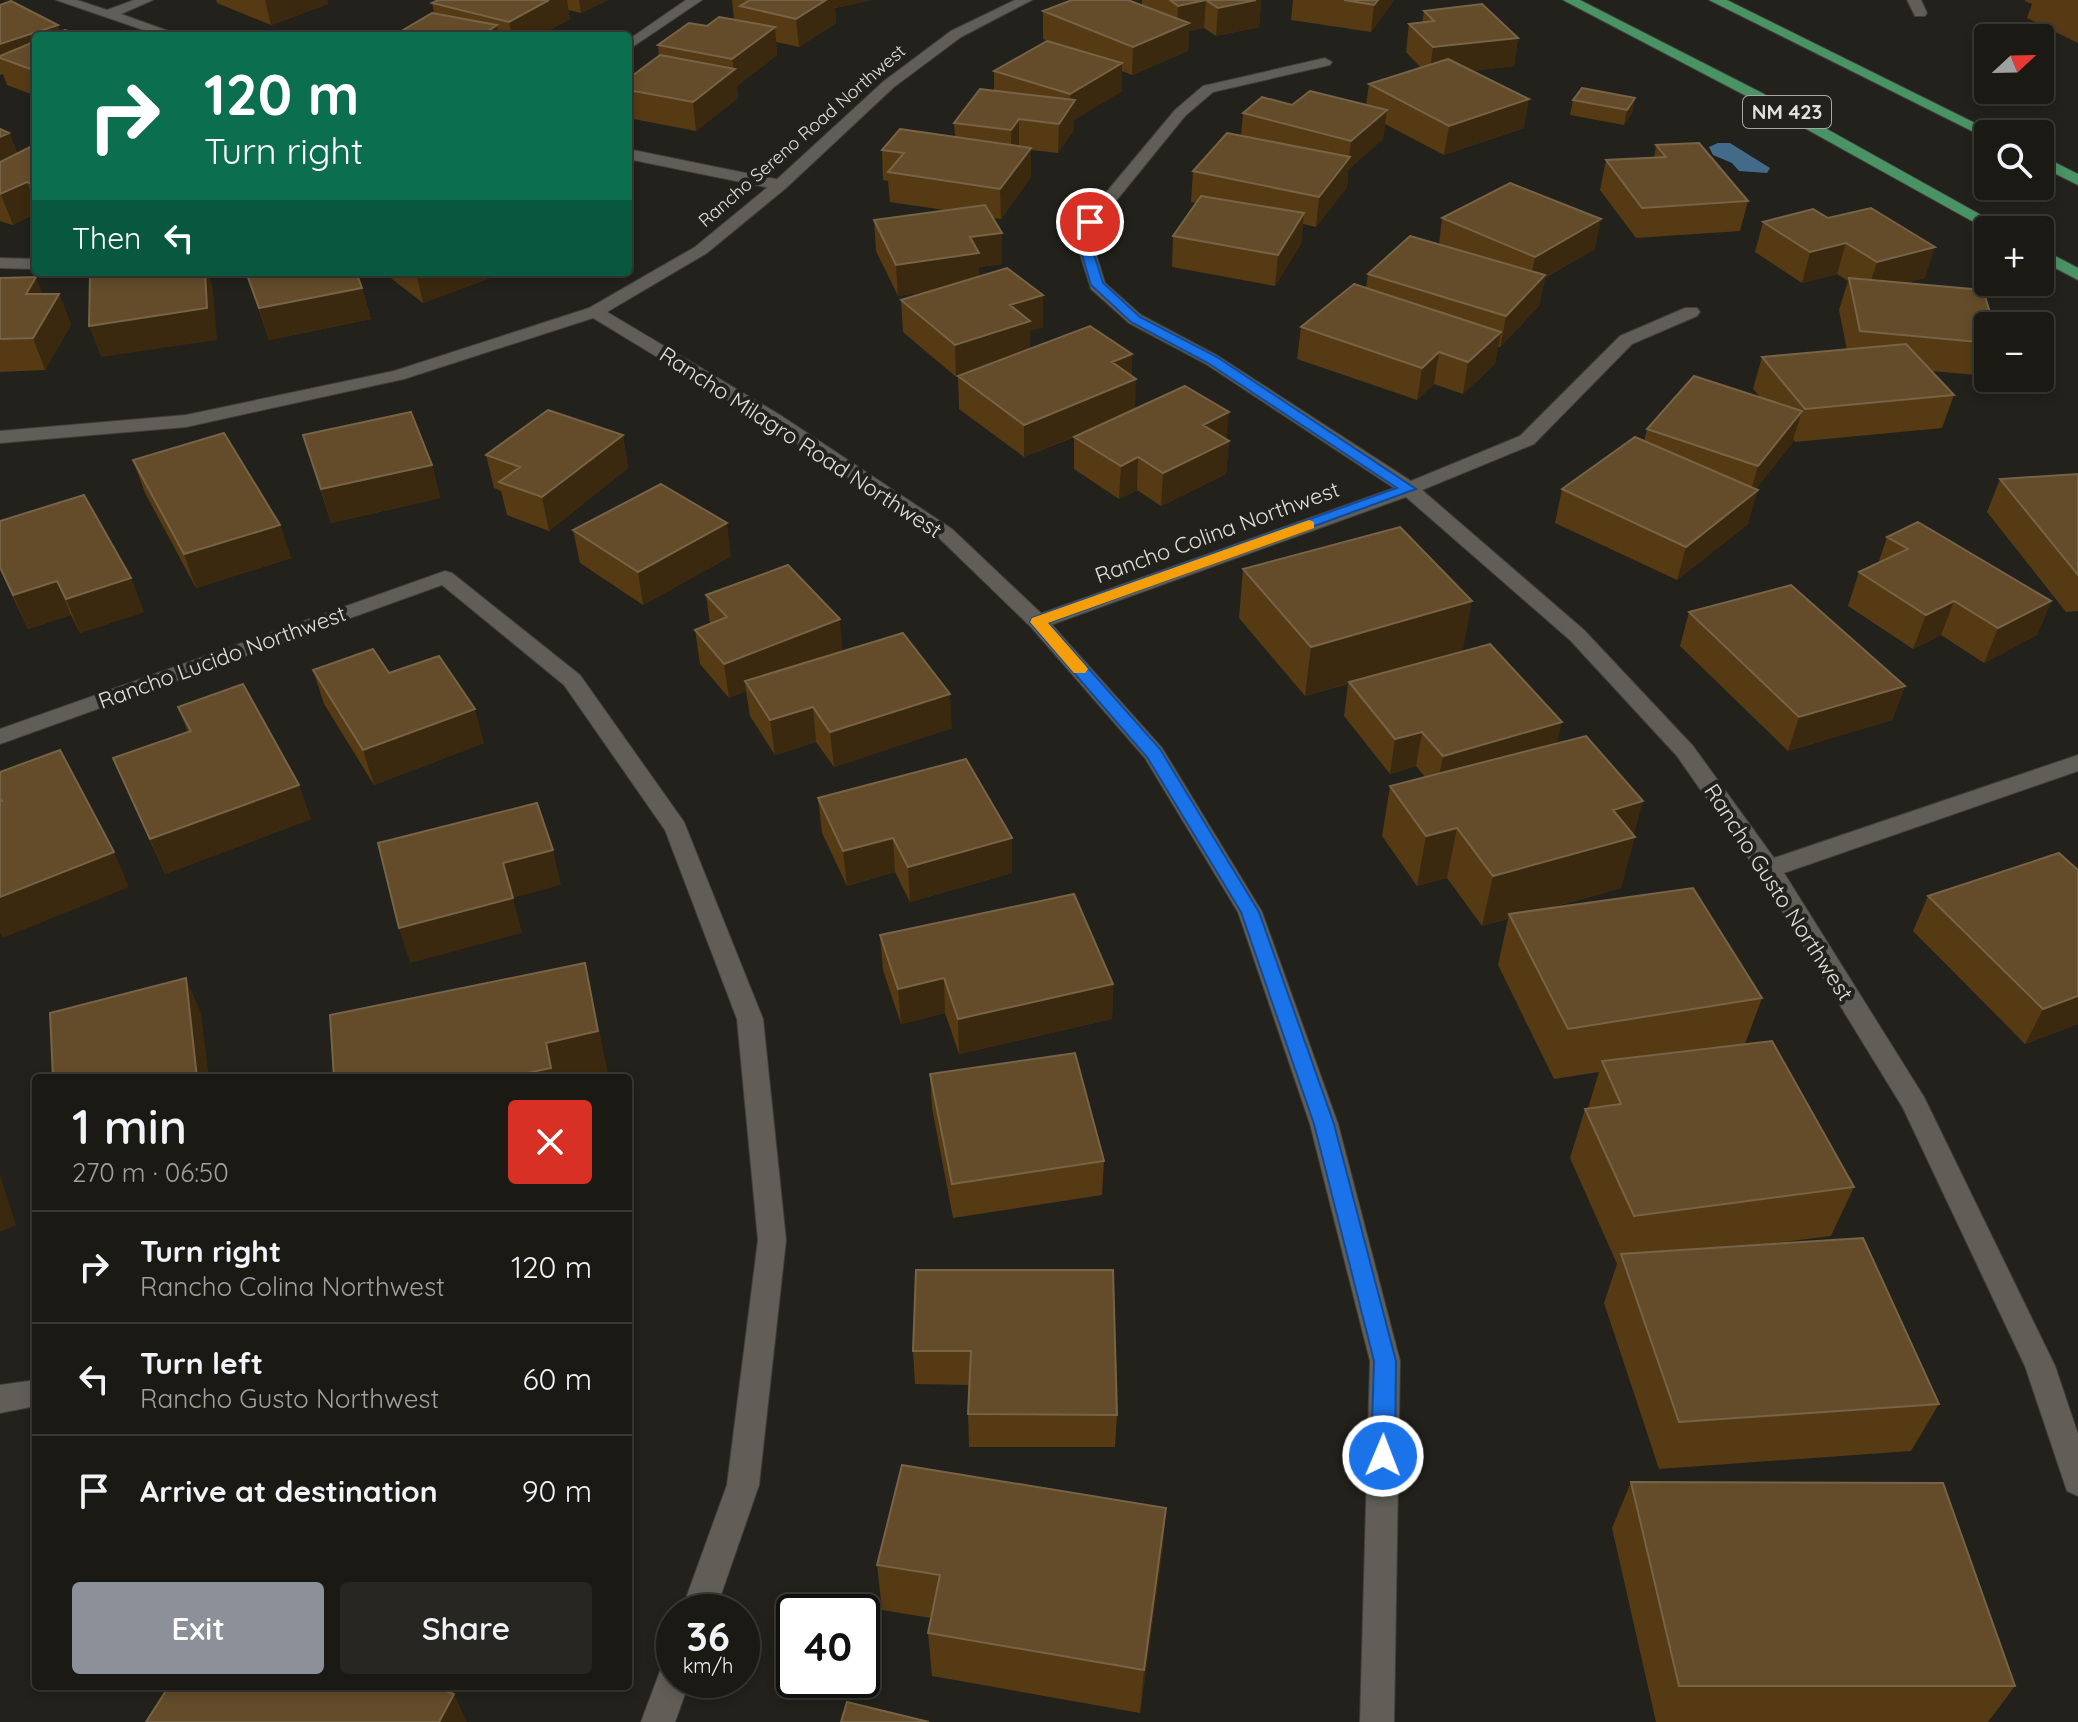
<!DOCTYPE html>
<meta charset="utf-8">
<style>
:root{--surface:#1a1914;--page:#272622;--text:#f1f3f6;--muted:#9fa0a0;--line:#383834;--accent:#8c9099}
body{margin:0;font-family:Quicksand,sans-serif;background:var(--page);color:var(--text);height:100vh;display:flex;flex-direction:column;font-size:30px;white-space:nowrap}
*{box-sizing:border-box;margin:0}
p{font-size:26px;color:var(--muted)}
.icon{flex:none;width:44px;height:44px;fill:none;stroke:currentColor;stroke-width:2;stroke-linecap:round;stroke-linejoin:round}
.map{position:relative;flex:1;overflow:hidden}
.panel{position:absolute;left:32px;top:1074px;width:600px;height:616px;display:flex;flex-direction:column;background:var(--surface);border-radius:8px;box-shadow:0 4px 12px #0003,0 0 0 2px var(--line)}
.panel>*{flex:none}
.hud{position:absolute;left:32px;top:32px;width:600px;height:244px;border-radius:8px;box-shadow:0 4px 12px #0003,0 0 0 2px var(--line);background:#0b6e4f;color:#fff;overflow:hidden}
.needle{width:52px;rotate:68deg}
.fabs{position:absolute;left:1974px;top:24px;display:grid;gap:16px}
.fabs a{display:grid;place-items:center;width:80px;height:80px;border-radius:8px;background:var(--surface);box-shadow:0 4px 12px #0003,0 0 0 2px var(--line);font-size:40px}
.speed{position:absolute;left:656px;top:1594px;display:flex;gap:16px;font-size:40px;font-weight:700;text-align:center}
.speed>*{display:grid;place-content:center;width:104px;height:104px;border-radius:50%;background:var(--surface);box-shadow:0 4px 12px #0003,0 0 0 2px var(--line);line-height:1}
.speed small{font-size:20px;font-weight:400}
.speed .limit{border:4px solid #111;border-radius:12px;background:#fff;color:#111}
.pin{position:absolute;display:grid;place-items:center;width:68px;height:68px;color:#fff;margin:-34px;border:4px solid #fff;border-radius:50%;box-shadow:0 2px 8px #0007}
.me{position:absolute;width:88px;margin:-44px;rotate:1deg;stroke-linejoin:round;filter:drop-shadow(0 0 6px #0008)}
.turn{display:flex;align-items:center;gap:28px;height:168px;padding:0 40px;font-size:36px}
.turn .icon{width:104px;height:104px;stroke-width:2.5}
.turn b{display:block;font-size:56px;line-height:68px}
.then{display:flex;align-items:center;height:76px;padding:0 40px;background:#0003;gap:16px;font-size:30px}
.round{display:grid;place-items:center;flex:none;width:84px;height:84px;border-radius:8px;background:var(--page)}
.summary{display:flex;align-items:center;justify-content:space-between;height:136px;padding:0 40px}
h1{font-size:48px;font-weight:600;line-height:60px}
.button{display:flex;gap:16px;margin-top:auto;padding:16px 40px}
.button a{flex:1;height:92px;border-radius:8px;background:var(--accent);color:#fff;font-size:32px;font-weight:600;line-height:92px;text-align:center}
.button a+a{background:var(--page);color:var(--text)}
ul{padding:0;list-style:none}
li{display:flex;align-items:center;gap:24px;height:112px;padding:0 40px;border-top:2px solid var(--line)}
li div{flex:1}
li b{display:block;font-size:30px}
li em{font-style:normal}
.map>svg:first-child{display:block}
.water{fill:#426b89}
.lines{fill:none;stroke-linecap:round;stroke-linejoin:round}
.lane-casing{stroke:#3f3e39;stroke-width:2}
.street-casing{stroke:#3f3e39;stroke-width:2}
.secondary-casing{stroke:#3f3e39;stroke-width:2}
.primary-casing{stroke:#3f3e39;stroke-width:2}
.lane{fill:#605e57;fill-rule:evenodd}
.street{fill:#605e57;fill-rule:evenodd}
.secondary{fill:#605e57;fill-rule:evenodd}
.primary{fill:#499364;fill-rule:evenodd}
.wall{fill:#553a14}
.shaded-wall{fill:#3a290e}
.building{fill:#644c2a;stroke:#776346;stroke-width:2}
.route{fill:#1a73e8;stroke:#114b97;stroke-width:2}
.slow{fill:#f59e0b}
.labels{text-anchor:middle;stroke-width:8;stroke-linejoin:round;paint-order:stroke}
.far-street-label{font-size:18px;fill:#e1e0dc;stroke:#22211b}
.shield{fill:#22211b;stroke:#a8a7a2;stroke-width:2}
.shield-label{font-size:20px;font-weight:bold;fill:#e1e0dc}
.street-label{font-size:22px;fill:#e1e0dc;stroke:#22211b}
</style>
<div class="map">
<svg width="2078" height="1722" viewBox="0 0 2078 1722">
<rect width="100%" height="100%" fill="#22211b"/>
<path class="water" d="M1718,143H1730L1770,168L1767,173L1739,171L1732,163L1713,155L1709,147Z"/>
<g class="lines">
<g class="lane-casing">
<path id="lane" d="M1907,0H1921L1927,13L1925,16H1915Z"/>
</g>
<g class="street-casing">
<path id="street" d="M56,0H77L107,10L134,0H153L121,14L182,36H161Z
M686,0H702L628,50V40Z
M1325,58L1332,62L1330,65L1213,92L1185,116L1098,223L1095,251L1105,283L1141,315L1218,356L1411,481L1520,436L1620,336L1685,308H1697L1700,312L1697,316L1632,344L1534,444L1422,490L1584,630L1693,746L1774,858L2078,755V771L1784,873L1924,1097L2055,1366L2078,1434V1496L2067,1491L2025,1366L1903,1108L1760,875L1677,756L1570,640L1406,497L1045,627L1038,628L1027,622L1031,617L1394,488L1206,364L1129,323L1091,289L1079,251L1084,219L1175,110L1203,86Z
M628,149L780,180L788,185L780,190L628,159Z
M0,258L36,259V269L0,268Z
M445,571L452,573L580,675L684,822L763,1019L786,1240L759,1485L715,1612H681L727,1485L758,1240L737,1019L665,830L564,685L442,585L0,744V729Z
M36,1380V1406L0,1413V1385Z
M674,1661V1680H690L675,1722H641L662,1666Z"/>
</g>
<g class="secondary-casing">
<path id="secondary" d="M1015,0H1032L961,37L894,87L786,188L707,253L607,312L780,415L952,529L1045,617L1162,748L1262,912L1338,1124L1400,1361L1394,1722H1360L1370,1361L1310,1124L1238,912L1145,758L1031,627L938,537L766,423L593,318L404,379L186,427L0,443V431L186,415L394,371L589,308L695,247L774,182L884,81L951,31Z"/>
</g>
<g class="primary-casing">
<path id="primary" d="M1563,0H1580L1764,94L2008,230H1988L1754,100Z
M1709,0H1727L1997,134L1984,137Z
M2040,155L2078,174V185L2040,166Z
M2040,248L2078,268V280L2040,260Z"/>
</g>
<use href="#lane" class="lane"/>
<use href="#street" class="street"/>
<use href="#secondary" class="secondary"/>
<use href="#primary" class="primary"/>
</g>
<path class="wall" d="M216,0H327L328,4L271,25L217,3Z
M438,0H608L581,13L568,10L570,19L539,36H393L434,13L432,3Z
M732,0H871L835,8L836,23L799,47L776,42L777,55L737,86L738,98L696,131L628,118V79L659,56L658,45L707,26L734,20Z
M1142,0H1261L1259,27L1216,36L1204,28L1189,31L1188,51L1132,75L1122,71V91L1074,120V130L1058,153L1031,150V177L1001,219L993,218L1002,233V264L979,267V276L1043,295V327L1030,331V349L1132,354V376L1135,409L1229,441L1226,474L1161,506L1137,490L1119,499L1074,469V437L1024,457L959,409L958,377H956L903,332L901,300L931,291L898,296L876,251L874,220L944,210L890,202L888,181L883,180L882,150L955,136L954,123L994,90V71L1047,41L1043,39V11L1142,6Z
M1293,0H1394L1371,32L1291,20Z
M2025,0H2078V43L2027,18L2032,4L2025,1Z
M0,5L58,25L60,32L83,36H36V96L7,85L3,74L0,75Z
M1424,11L1518,38L1514,66L1471,71L1524,128L1444,155L1385,124L1383,139L1348,170L1347,187L1316,227L1303,224L1301,244L1275,286L1172,267L1173,236L1197,203L1191,202L1193,171L1241,136L1243,113L1292,105H1366L1369,84L1421,68L1406,52L1409,24L1422,23Z
M1635,98L1632,113L1624,125L1570,115L1573,100Z
M0,129L9,133L17,153L36,144V213L13,225L0,221Z
M1656,145L1748,201L1740,231L1636,238L1600,190L1606,160L1654,158Z
M1813,209L1925,278L1904,283L1988,326V376L1931,371L1954,395L1942,428L1795,442L1793,439L1792,443L1756,489L1748,524L1677,580L1555,523L1562,489L1644,441L1647,429L1760,397L1753,389L1762,357L1847,350L1839,310L1848,281L1837,274L1802,283L1755,252L1763,222Z
M1442,218L1595,249L1545,278L1539,306L1500,347H1498L1495,364L1463,394L1434,384L1417,400L1297,359L1301,327L1366,288L1368,274L1439,244Z
M246,272L362,288L371,319L269,340Z
M383,272H506L423,303Z
M0,278L42,294H59L71,325L45,370L0,372Z
M303,435L432,465L440,498L331,523Z
M623,435L628,468L549,531L507,515L501,491L494,488L486,455Z
M133,460L280,525L291,558L196,588L145,493Z
M2078,474V611L2066,612L1987,512L2000,479Z
M0,521L131,578L144,612L80,633L71,615L28,629L0,570Z
M573,530L731,556L643,605L580,563Z
M1887,537L2051,601L2037,635L1984,663L1941,635L1913,649L1848,606L1859,572L1878,564Z
M1243,569L1463,650L1414,664L1557,743L1634,835L1621,888L1542,910L1762,998L1745,1044L1854,1187L1831,1236L1777,1243L1939,1404L1911,1451L1659,1469L1604,1303L1617,1264L1570,1158L1585,1109L1588,1108L1599,1072L1554,1079L1498,965L1508,919L1482,926L1447,878L1417,886L1382,836L1390,786L1425,777L1416,766L1390,774L1344,716L1348,684L1305,696L1239,618Z
M706,595L843,651L952,728L834,767L816,742L775,755L750,716L746,691L729,698L700,664L695,630L710,624Z
M1689,612L1905,686L1892,720L1788,751L1680,646Z
M313,670L389,673L484,743L374,785L324,704Z
M178,707L311,819L165,874L113,758L188,732Z
M818,798L1012,838V873L910,902L895,872L847,886L822,833Z
M2078,870V1024L2025,1044L1913,931L1928,896Z
M880,935L1113,984L1112,1019L959,1054L945,1013L901,1024L883,970Z
M930,1074L1104,1161L1102,1195L953,1218L932,1108Z
M916,1270L1117,1415L1115,1447H969L968,1414L969,1385L915,1384L913,1351Z
M1631,1482L2015,1686L1988,1722H1656L1612,1528Z
M1166,1508L1162,1554L1140,1713L932,1676L928,1633L931,1618L882,1610L877,1565Z"/>
<path class="shaded-wall" d="M265,0H327L328,4L271,25Z
M549,0H567L570,19L539,36H512L509,22Z
M579,0H608L581,13Z
M822,0H871L835,8L836,23L799,47L796,19Z
M1206,0L1204,28L1189,31L1188,51L1132,75L1133,47L1177,28L1178,6Z
M1256,0H1261L1259,27L1216,36L1218,8Z
M1378,0H1394L1371,32L1374,5Z
M58,25L62,36H36V63L0,58V44Z
M497,25L499,36H480Z
M775,27L777,55L737,86L738,98L696,131L693,102L734,70L732,59Z
M1518,38L1514,66L1429,76L1433,47Z
M1122,63V91L1074,120V130L1058,153L1059,124L1070,107V94Z
M1635,98L1632,113L1624,125L1627,110Z
M1529,99L1524,128L1444,155L1449,126Z
M1387,110L1383,139L1348,170L1347,187L1316,227L1319,197L1349,158L1351,141Z
M1019,119V148L1011,160V130Z
M9,133L20,163L0,171V137Z
M1031,148V177L1001,219L1000,189Z
M27,182L36,208V213L13,225L1,195Z
M1304,213L1301,244L1275,286L1278,255Z
M1601,219L1595,249L1545,278L1539,306L1500,347L1506,316L1529,288L1535,257Z
M1002,233V264L979,267L980,284L898,296L896,265L970,237Z
M1846,243L1837,274L1802,283L1810,252Z
M1935,247L1925,278L1867,293L1877,262Z
M205,272H208L213,290L217,340L101,357L89,326Z
M416,272H506L423,303Z
M36,277L48,308L26,294Z
M362,288L371,319L269,340L259,308Z
M59,294L71,325L45,370L33,338Z
M1043,295V327L1030,331V353L956,377L955,345L1010,305Z
M1501,332L1495,364L1463,394L1468,362Z
M1439,352L1434,384L1417,400L1422,368Z
M1132,354V381L1136,379L1135,411L1024,457V425L1112,362Z
M1802,411L1792,443L1752,495L1758,490L1748,524L1677,580L1686,547L1749,497L1758,466Z
M1229,412L1226,442L1229,441L1226,474L1161,506L1163,473L1203,425Z
M623,435L628,468L549,531L542,497Z
M1138,457L1137,490L1119,499L1121,466Z
M432,465L440,498L331,523L321,489Z
M727,523L731,556L643,605L638,572Z
M280,525L291,558L196,588L184,554Z
M131,578L144,612L80,633L66,599Z
M57,581L71,615L28,629L13,595Z
M1472,601L1463,650L1305,696L1311,647Z
M1954,601L1941,635L1913,649L1926,615Z
M2051,601L2037,635L1984,663L1998,628Z
M840,619L843,653L745,681L746,691L729,698L724,664Z
M1905,686L1892,720L1788,751L1799,717Z
M950,694L952,728L834,767L830,732Z
M813,707L816,742L775,755L770,720Z
M475,709L484,743L374,785L363,750Z
M1562,722L1554,757L1436,790L1443,756Z
M1422,732L1416,766L1390,774L1395,739Z
M299,785L311,819L165,874L150,839Z
M1643,801L1633,838L1635,837L1621,888L1511,918L1509,914L1508,919L1482,926L1493,876L1613,810Z
M1457,828L1447,878L1417,886L1426,836Z
M893,838L895,872L847,886L843,851Z
M1012,838V873L910,902L908,867Z
M553,850L561,885L512,898L503,863Z
M114,852L129,887L3,938L0,933V897Z
M513,898L522,933L410,963L399,928Z
M585,963L609,1078H504L546,1043Z
M186,978L201,1013L209,1078H197Z
M944,978L945,1013L901,1024L898,989Z
M1113,984L1112,1019L959,1054L958,1019Z
M2078,996V1024L2025,1044L2043,1009Z
M0,1175L16,1225L0,1232Z
M1166,1508L1162,1554L1140,1713L1144,1670Z
M454,1694L467,1722H439Z"/>
<path class="building" d="M438,0H549L509,22L432,3Z
M750,0H826L796,19L740,6Z
M1072,0H1128L1189,23L1133,47L1043,11Z
M1170,0H1206L1178,6Z
M1206,0H1256L1218,8Z
M1344,0H1378L1374,5Z
M11,1L58,25L0,44V5Z
M1482,4L1518,38L1433,47L1409,24L1434,21L1424,11Z
M432,13L497,25L480,36H393Z
M719,17L775,27L732,59L658,45L689,23L707,26Z
M65,30L83,36H50Z
M36,41V71L0,58V56Z
M1047,41L1122,63L1070,94L994,71Z
M660,55L735,69L693,102L628,90V79Z
M1448,59L1529,99L1449,126L1369,84Z
M1582,88L1635,98L1627,110L1573,100Z
M980,89L1075,100L1059,124L1019,119L1011,130L954,123Z
M1310,91L1387,110L1351,141L1243,113L1262,97L1292,105Z
M0,129L9,133L0,137Z
M900,129L1031,148L1000,189L888,172L904,153L882,150Z
M1227,133L1350,157L1319,197L1193,171Z
M1699,143L1748,201L1642,208L1606,160L1666,157L1656,145Z
M36,144V185L27,182L0,194V162Z
M1510,183L1601,219L1535,257L1442,218Z
M1201,196L1304,213L1278,255L1173,236Z
M985,205L1002,233L970,237L979,253L896,265L874,220Z
M1871,208L1935,247L1877,262L1846,243L1810,252L1763,222L1813,209L1828,218Z
M1410,236L1545,275L1506,316L1368,274Z
M1007,268L1043,295L1010,305L1030,321L955,345L901,300Z
M111,272H205L207,308L89,326L90,275Z
M246,272H356L362,288L259,308Z
M36,277L26,294H59L33,338L0,339V278Z
M1849,278L1983,290L1992,319L2019,321L2020,326H1988V343L1860,331Z
M1354,284L1501,332L1468,362L1439,352L1422,368L1301,327Z
M1090,326L1132,354L1112,362L1136,379L1024,425L958,376Z
M1906,344L1954,395L1805,409L1762,357Z
M1694,376L1802,411L1758,466L1647,429Z
M1185,386L1229,412L1203,425L1229,441L1163,473L1138,457L1121,466L1074,437Z
M548,410L623,435L542,497L499,482L520,467L486,455Z
M411,412L432,465L321,489L303,435Z
M224,433L280,525L184,554L133,460Z
M1635,437L1758,490L1686,547L1562,489Z
M2078,474V575L2000,479Z
M661,484L727,523L638,572L573,530Z
M84,495L131,578L66,599L57,581L13,595L0,567V521Z
M1918,522L2051,601L1998,628L1954,601L1926,615L1859,572L1908,549L1887,537Z
M1400,527L1472,601L1311,647L1243,569Z
M788,565L840,619L724,664L695,630L727,617L706,595Z
M1791,585L1905,686L1799,717L1689,612Z
M903,633L950,694L830,732L813,707L770,720L745,681Z
M1490,644L1562,722L1443,756L1422,732L1395,739L1349,682Z
M373,649L389,673L439,656L475,709L363,750L313,670Z
M243,684L299,785L150,839L113,758L191,731L178,707Z
M1586,736L1643,801L1613,810L1635,837L1493,876L1457,828L1426,836L1390,786Z
M60,750L114,852L0,897V801H2L0,798V772Z
M966,759L1012,838L908,867L893,838L843,851L818,798Z
M537,803L553,850L503,863L513,898L399,928L378,843Z
M2059,853L2078,870V996L2043,1009L1928,896Z
M1693,888L1762,998L1568,1029L1509,914Z
M1074,894L1113,984L958,1019L944,978L898,989L880,935Z
M585,963L598,1031L546,1043L551,1068L504,1078H334L330,1015Z
M186,978L197,1078H53L50,1013Z
M1772,1041L1854,1187L1634,1216L1585,1109L1621,1104L1602,1061Z
M1075,1053L1104,1161L952,1184L930,1074Z
M1863,1238L1939,1404L1679,1422L1621,1254Z
M916,1270H1113L1117,1415L968,1414L971,1351H913Z
M902,1465L1166,1508L1144,1670L928,1633L940,1575L877,1565Z
M1631,1482L1943,1483L2015,1686H1679Z
M169,1686H432L454,1694L439,1722H146Z
M847,1702L929,1722H841Z"/>
<path class="route" d="M1090,218L1096,222L1093,251L1103,283L1140,317L1217,357L1416,489L1048,623L1160,749L1259,912L1334,1124L1396,1361L1395,1456L1391,1464L1383,1467L1375,1464L1371,1456L1374,1361L1314,1124L1241,912L1147,757L1030,622L1032,618L1397,488L1208,363L1131,322L1091,285L1081,251L1084,222Z"/>
<path class="slow" d="M1309,520L1314,522V528L1048,623L1085,665L1088,669L1085,673H1074L1030,622L1032,618Z"/>
<g class="labels">
<g class="far-street-label">
<text transform="translate(802 136) rotate(-41)" y="6">Rancho Sereno Road Northwest</text>
</g>
<rect class="shield" x="1743" y="96" width="88" height="32" rx="6"/>
<g class="shield-label">
<text x="1787" y="119">NM 423</text>
</g>
<g class="street-label">
<text transform="translate(801 442) rotate(33)" y="8">Rancho Milagro Road Northwest</text>
<text transform="translate(1217 532) rotate(-20)" y="8">Rancho Colina Northwest</text>
<text transform="translate(222 657) rotate(-20)" y="8">Rancho Lucido Northwest</text>
<text transform="translate(1779 892) rotate(57)" y="8">Rancho Gusto Northwest</text>
</g>
</g>
</svg>
<div class="fabs">
<a><svg class="needle" viewBox="-14 -14 28 28"><path d="M0-13l5 13h-10z" fill="#e53935"/><path d="M0 13l5-13h-10z" fill="#9fa0a0"/></svg></a>
<a><svg class="icon" aria-label="search" viewBox="0 0 24 24"><circle cx="10" cy="10" r="6"/><path d="M15 15l6 6"/></svg></a>
<a>+</a>
<a>−</a>
</div>
<div class="speed"><div>36<small>km/h</small></div><div class="limit">40</div></div>
<div class="pin" style="left:1090px;top:222px;background:#d93025"><svg class="icon" aria-label="arrive" viewBox="0 0 24 24"><path d="M6 21V4h12l-3 4 3 4H6"/></svg></div>
<svg class="me" style="left:1383px;top:1456px" viewBox="-20 -20 40 40"><circle r="17" fill="#1a73e8" stroke="#fff" stroke-width="3"/><path d="M0-11L8 9 0 5-8 9z" fill="#fff"/></svg>
<div class="hud">
<div class="turn"><svg class="icon" aria-label="right" viewBox="0 0 24 24"><path d="M7 20v-9h11M14 6l5 5-5 5"/></svg><div><b>120 m</b>Turn right</div></div>
<div class="then">Then<svg class="icon" aria-label="left" viewBox="0 0 24 24"><path d="M17 20v-9H6M10 6l-5 5 5 5"/></svg></div>
</div>
<section class="panel">
<div class="summary"><div><h1>1 min</h1><p>270 m · 06:50</p></div><a class="round" style="background:#d93025;color:#fff"><svg class="icon" aria-label="close" viewBox="0 0 24 24"><path d="M6 6l12 12M18 6L6 18"/></svg></a></div>
<ul>
<li><svg class="icon" aria-label="right" viewBox="0 0 24 24"><path d="M7 20v-9h11M14 6l5 5-5 5"/></svg><div><b>Turn right</b><p>Rancho Colina Northwest</p></div><em>120 m</em></li>
<li><svg class="icon" aria-label="left" viewBox="0 0 24 24"><path d="M17 20v-9H6M10 6l-5 5 5 5"/></svg><div><b>Turn left</b><p>Rancho Gusto Northwest</p></div><em>60 m</em></li>
<li><svg class="icon" aria-label="arrive" viewBox="0 0 24 24"><path d="M6 21V4h12l-3 4 3 4H6"/></svg><div><b>Arrive at destination</b></div><em>90 m</em></li>
</ul>
<div class="button"><a>Exit</a><a>Share</a></div>
</section>
</div>
